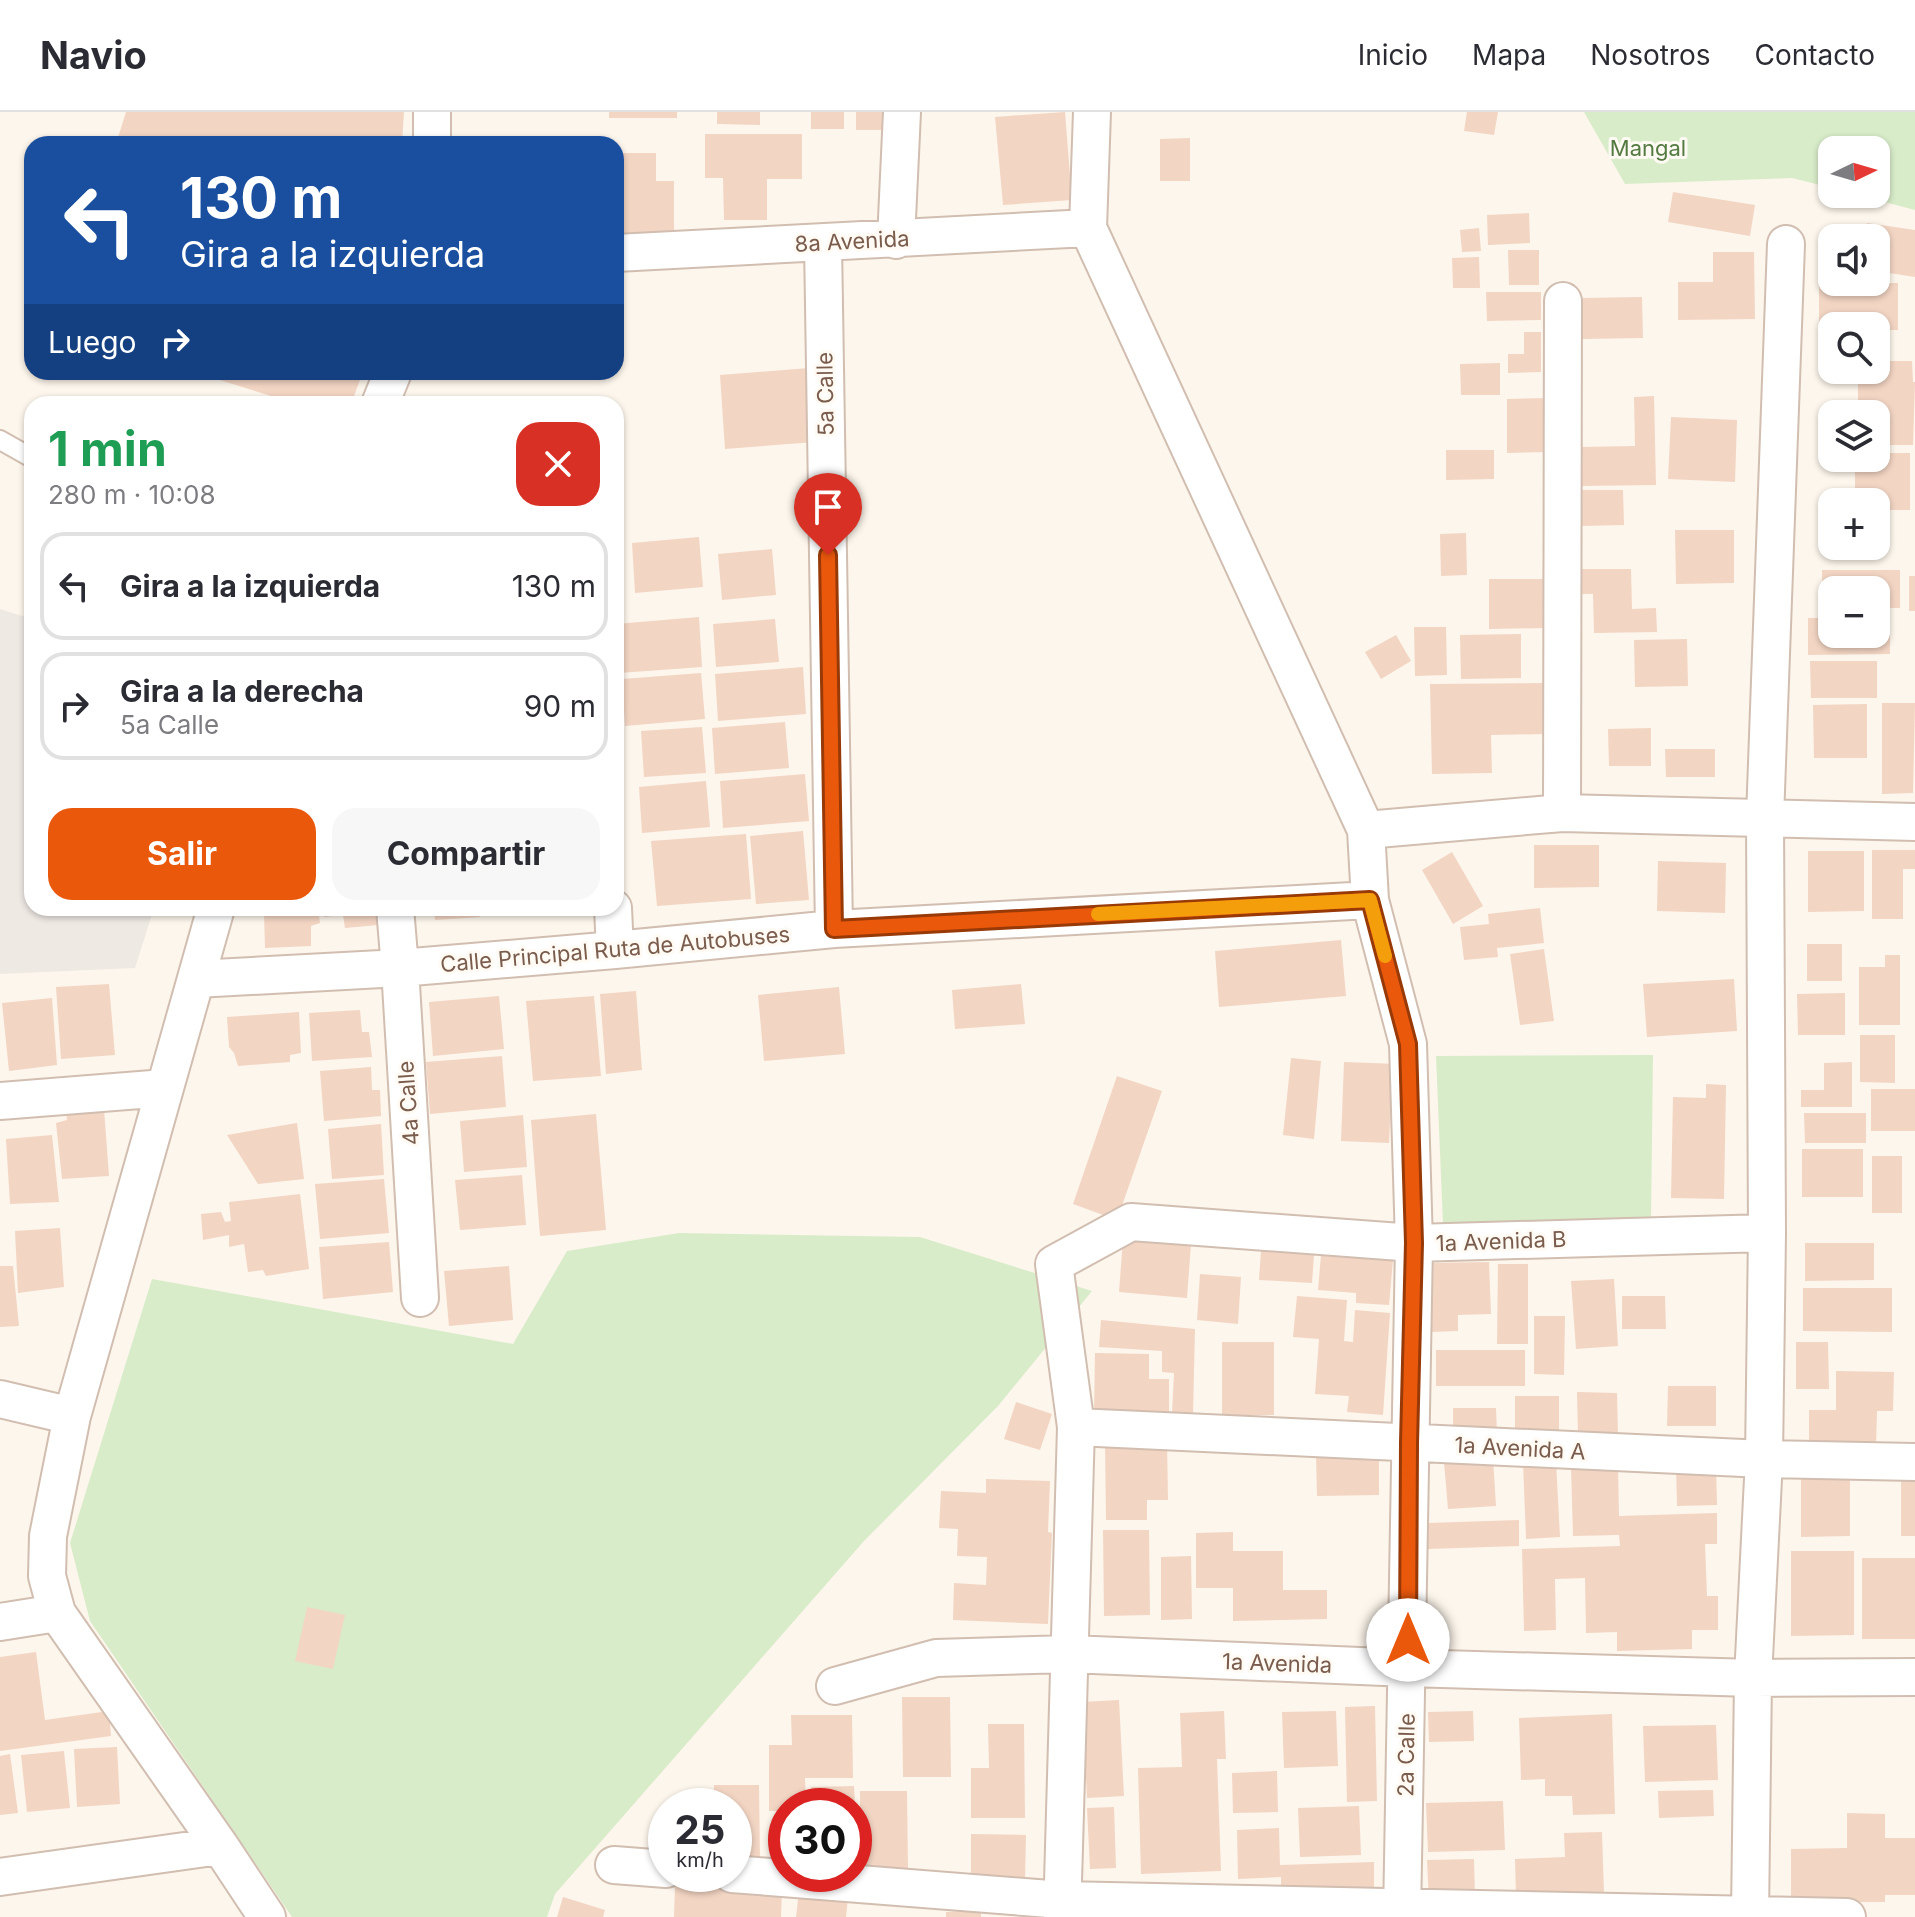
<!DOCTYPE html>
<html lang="es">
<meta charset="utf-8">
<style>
:root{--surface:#fff;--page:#f7f7f7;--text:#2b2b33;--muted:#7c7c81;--line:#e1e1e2;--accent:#ea580c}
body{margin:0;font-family:Inter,sans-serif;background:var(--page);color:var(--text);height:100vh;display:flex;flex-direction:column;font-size:30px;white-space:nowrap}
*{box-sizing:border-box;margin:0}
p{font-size:26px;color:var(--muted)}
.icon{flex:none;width:44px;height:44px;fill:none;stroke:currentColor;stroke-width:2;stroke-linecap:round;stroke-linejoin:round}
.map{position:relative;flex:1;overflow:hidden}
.sheet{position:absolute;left:24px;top:284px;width:600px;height:520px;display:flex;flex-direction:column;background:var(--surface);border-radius:24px;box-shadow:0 2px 6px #0004}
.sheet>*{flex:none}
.banner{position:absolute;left:24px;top:24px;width:600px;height:244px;border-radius:24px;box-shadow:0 2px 6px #0004;background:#1a4fa0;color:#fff;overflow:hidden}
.needle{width:52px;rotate:85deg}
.controls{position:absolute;left:1818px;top:24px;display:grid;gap:16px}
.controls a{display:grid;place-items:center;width:72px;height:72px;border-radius:16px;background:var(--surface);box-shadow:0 2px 6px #0004;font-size:40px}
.speed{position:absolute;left:648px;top:1676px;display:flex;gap:16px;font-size:40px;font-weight:700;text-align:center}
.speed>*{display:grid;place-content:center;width:104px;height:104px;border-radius:50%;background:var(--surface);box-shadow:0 2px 6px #0004;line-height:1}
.speed small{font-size:20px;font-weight:400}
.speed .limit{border:12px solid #d22;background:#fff;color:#111}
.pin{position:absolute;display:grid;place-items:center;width:68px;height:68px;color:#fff;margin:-82px -34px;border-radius:50% 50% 50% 0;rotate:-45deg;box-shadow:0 0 8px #0007}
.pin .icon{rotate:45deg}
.me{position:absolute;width:88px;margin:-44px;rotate:0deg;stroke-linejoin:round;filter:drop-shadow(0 0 6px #0008)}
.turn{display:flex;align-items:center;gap:28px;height:168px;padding:0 24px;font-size:36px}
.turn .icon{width:104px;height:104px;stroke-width:2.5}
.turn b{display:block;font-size:56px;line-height:68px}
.then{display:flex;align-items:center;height:76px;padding:0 24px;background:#0003;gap:16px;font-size:30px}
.round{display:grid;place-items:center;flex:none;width:84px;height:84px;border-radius:24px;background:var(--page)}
.headline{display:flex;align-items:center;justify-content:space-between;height:136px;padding:0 24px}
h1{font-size:48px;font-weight:700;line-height:60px;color:#1e9e55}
.button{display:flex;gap:16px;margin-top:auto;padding:16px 24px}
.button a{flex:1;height:92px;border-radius:24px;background:var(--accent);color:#fff;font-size:32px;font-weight:700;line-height:92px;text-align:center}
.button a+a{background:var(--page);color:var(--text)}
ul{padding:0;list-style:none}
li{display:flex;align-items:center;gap:24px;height:108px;margin:0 16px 12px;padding:0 8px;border:4px solid var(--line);border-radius:24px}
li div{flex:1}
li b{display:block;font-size:30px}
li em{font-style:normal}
header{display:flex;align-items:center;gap:48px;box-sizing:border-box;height:112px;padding:0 40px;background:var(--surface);border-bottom:2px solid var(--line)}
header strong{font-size:38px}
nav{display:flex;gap:44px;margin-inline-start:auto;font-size:28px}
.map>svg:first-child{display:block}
.industrial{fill:#efe9e4}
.green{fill:#d8ecc9}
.building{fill:#f3d5c3}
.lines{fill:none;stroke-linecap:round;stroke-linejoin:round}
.service-casing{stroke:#d1beb0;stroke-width:22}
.minor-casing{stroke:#d1beb0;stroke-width:40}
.service{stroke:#fff;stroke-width:18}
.minor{stroke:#fff;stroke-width:36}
.route-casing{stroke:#983908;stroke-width:20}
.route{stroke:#ea580c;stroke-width:14}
.slow{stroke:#f59e0b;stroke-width:14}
.labels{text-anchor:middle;stroke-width:6;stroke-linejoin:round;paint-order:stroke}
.park-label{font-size:22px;fill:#537a41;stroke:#fffaf3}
.street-label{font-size:22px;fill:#7a5c4d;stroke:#fffaf3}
</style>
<header>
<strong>Navio</strong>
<nav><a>Inicio</a><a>Mapa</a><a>Nosotros</a><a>Contacto</a></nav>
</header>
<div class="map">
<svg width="1915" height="1805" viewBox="0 0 1915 1805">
<rect width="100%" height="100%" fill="#fdf6ec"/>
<path class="industrial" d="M0,497L32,507V796H154L135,856L0,862Z"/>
<path class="green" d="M1584,0H1915V98L1855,82H1876V38H1832V76L1792,66L1625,72Z
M1653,943L1651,1108L1443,1112L1436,944Z
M679,1121L920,1125L1092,1179L998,1294L864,1429L555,1782L547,1805H292L90,1509L70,1431L152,1167L513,1232L567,1139Z"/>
<path class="building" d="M126,0H404L402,32H116Z
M609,0H677V6H609Z
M717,0H760V13L717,12Z
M811,0H844V17H811Z
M856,0H890V18H856Z
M1065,0L1072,88L1003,93L995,5Z
M1467,0H1498L1494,23L1464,19Z
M705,22H802V67H767V108H724L723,66H705Z
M481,24L513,25V32H481Z
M1190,26V69H1160V27Z
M618,41H656V69H674V125L618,124Z
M1673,80L1755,93L1750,124L1668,110Z
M1529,101L1530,131L1488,133L1487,103Z
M1867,111L1915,118V165L1876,159V126H1865Z
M1479,116L1481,139L1462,140L1460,118Z
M1508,138H1539V173H1509Z
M1713,140H1754L1755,207L1678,208V170H1713Z
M1479,145L1480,176H1453L1452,146Z
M1819,171H1898V218H1876V214H1832V218H1819Z
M1486,180H1541V208L1487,209Z
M1642,185L1643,226L1582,227L1581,186Z
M1524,220H1541V260L1508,261V242H1524Z
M1876,249H1912L1913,270H1915L1913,333H1876V302H1858V258H1876Z
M1500,251V283H1461L1460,252Z
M809,256L815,330L725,337L720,263Z
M194,260H363L351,292H297Z
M1654,284L1656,373L1581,374V335L1635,334L1634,285Z
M1547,286V340L1507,341V287Z
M1671,305L1737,308L1735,370L1668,367Z
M1446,338H1494V367L1446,368Z
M1876,341H1910V398H1876V390H1855V346H1876Z
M1582,378H1623L1624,413L1582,414Z
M1675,418H1734V471L1676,472Z
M1466,421L1467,463L1441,464L1440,422Z
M699,425L703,475L635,481L632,431Z
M772,437L776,483L722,488L718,442Z
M1574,457H1631L1632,497L1656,496L1657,520L1594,521L1593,482H1575Z
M1822,458H1900V496H1876V478H1832V496H1822Z
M1909,464H1915V499H1909Z
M1489,467H1546V516L1489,517Z
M699,505L702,555L619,561L616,512Z
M1890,505V542L1808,543V506H1832V522H1876V506Z
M775,507L779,550L716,555L713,512Z
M1414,515H1446L1447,563L1415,564Z
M1521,522V566L1461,567L1460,523Z
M1396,523L1411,549L1381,567L1365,540Z
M1687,527L1688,574L1635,575L1634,528Z
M1810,549H1877V586H1811Z
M803,555L806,602L718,609L715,562Z
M701,561L705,607L625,614L622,567Z
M1544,571V622L1491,623L1492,661L1432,662L1430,572Z
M1882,591H1915L1913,681L1882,682Z
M1867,592V646H1814L1813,593Z
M785,610L789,656L715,662L712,616Z
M702,615L706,661L644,665L641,619Z
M1651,616V654H1609L1608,617Z
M1665,637H1715V665H1666Z
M805,662L809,709L723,716L720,669Z
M706,669L710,715L642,721L639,675Z
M803,719L809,788L756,792L750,724Z
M746,722L751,787L657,794L651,729Z
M1534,733H1599V775L1534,776Z
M1872,738H1915V757H1903V807H1872Z
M1808,739H1864V799L1808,800Z
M1452,740L1483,794L1453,812L1422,758Z
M1658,749L1726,751L1725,801L1657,799Z
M270,796H318L320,811L311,814V834L265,836L264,801L271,800Z
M323,796H376L378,813L345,816L343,803L324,805Z
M434,796H479L480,805L435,808Z
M1540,796L1544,831L1497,836L1498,845L1464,848L1460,815L1489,812L1488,802Z
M1341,828L1346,884L1219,895L1215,839Z
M1807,832H1842V869H1807Z
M1544,837L1554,909L1520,913L1510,842Z
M1885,843H1900V913H1859V855H1885Z
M1734,867L1737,919L1647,925L1643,872Z
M109,872L115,943L61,947L56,875Z
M1021,872L1025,912L955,917L952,878Z
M839,875L845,942L764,949L758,883Z
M636,879L642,958L606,962L600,882Z
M1845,881V923H1798L1797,882Z
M499,884L504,937L433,944L429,890Z
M594,884L601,964L533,969L526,889Z
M52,886L57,953L9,959L2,891Z
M360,898L362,920H369L372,945L312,949L309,901Z
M299,900L301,941L290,943V950L238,954L234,941L229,935L227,905Z
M1860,923H1895V971L1860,970Z
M502,944L506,995L430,1002L426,950Z
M1291,946L1321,949L1314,1027L1283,1023Z
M1344,950L1398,952L1397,989H1391L1389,1031L1341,1029Z
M1852,950V995H1801V978H1824V951Z
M371,955L372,978H380L381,1004L324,1009L320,959Z
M1117,964L1162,979L1117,1108L1073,1092Z
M1706,972L1726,973L1724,1087L1671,1086L1673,985L1706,986Z
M1871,977H1915V1019H1871Z
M104,997L109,1064L62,1067L56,1011L67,1008L66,999Z
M1804,1001H1866V1031H1805Z
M596,1002L606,1118L540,1124L531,1008Z
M523,1003L527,1055L464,1060L460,1009Z
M297,1011L304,1067L258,1072L227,1023Z
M381,1012L384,1063L332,1067L328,1017Z
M52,1023L59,1090L10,1092L6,1027Z
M1802,1037H1863V1085H1802Z
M1872,1044H1902V1101H1872Z
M522,1063L526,1113L460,1118L455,1068Z
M384,1067L389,1121L320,1127L315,1072Z
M300,1082L309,1157L266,1164L263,1158L248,1160L244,1132L229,1135V1123L203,1128L201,1102L221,1100L225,1110L231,1109L229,1090Z
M60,1116L64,1175L18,1181L15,1119Z
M1123,1127L1191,1132L1187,1186L1119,1180Z
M389,1130L393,1180L323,1187L319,1135Z
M1805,1131H1874V1168L1805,1169Z
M1261,1139L1314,1143L1312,1171L1259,1168Z
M1321,1143L1393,1148L1389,1193L1356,1191V1181L1318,1178Z
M1489,1150L1491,1202L1458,1203V1219L1431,1220L1429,1151Z
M1498,1152H1528V1232H1497Z
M0,1154H13L19,1214L0,1215Z
M509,1154L513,1208L449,1214L444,1159Z
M1200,1162L1241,1165L1238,1212L1197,1208Z
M1614,1167L1618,1234L1576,1237L1571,1169Z
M1803,1176H1892V1220L1803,1219Z
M1297,1184L1347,1188L1344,1229L1353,1230L1355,1198L1390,1201L1383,1303L1347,1300L1349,1284L1315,1282L1319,1227L1293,1225Z
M1622,1184H1665L1666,1217H1622Z
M1534,1204H1565L1564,1263L1534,1262Z
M1101,1208L1195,1217L1193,1303L1172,1302L1174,1261L1162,1260V1239L1099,1235Z
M1222,1230H1274V1303H1222Z
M1796,1230H1828L1829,1277H1796Z
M1436,1238H1525V1274H1436Z
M1095,1241L1149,1242V1267H1169V1301L1094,1300Z
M1836,1259L1894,1260L1893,1299H1877L1876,1334L1809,1333V1298H1836Z
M1668,1274H1716V1314H1667Z
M1577,1280L1617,1281L1618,1323H1578Z
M1515,1284H1559V1320H1515Z
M1016,1290L1052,1302L1040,1338L1004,1327Z
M1453,1296H1496L1497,1323H1453Z
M1167,1328L1168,1388H1147V1408H1106L1105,1329Z
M1316,1343H1379V1383L1317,1384Z
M1493,1346L1496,1394L1448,1397L1444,1350Z
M1556,1350L1560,1425L1526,1427L1523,1351Z
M1618,1353L1619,1404L1717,1401V1432H1705L1707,1484H1718V1518H1692V1537L1617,1539V1520L1586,1521L1585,1466L1555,1467L1556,1518L1524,1519L1522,1437L1620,1434L1619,1423L1573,1424L1571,1354Z
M1716,1354L1717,1393L1677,1394L1676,1355Z
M1801,1366H1850V1424L1801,1425Z
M986,1367L1050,1369L1048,1420L1052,1421L1048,1512L953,1508L954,1471L986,1473L987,1445L957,1444L958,1417L939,1416L941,1379L986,1381Z
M1901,1368H1915V1424H1901Z
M1519,1408V1434L1428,1437V1411Z
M1103,1418H1149L1150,1503L1104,1504Z
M1233,1420V1439H1283V1478H1327V1507L1233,1509V1476H1196V1421Z
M1791,1439H1854V1523L1791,1524Z
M1191,1444L1192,1507L1161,1508V1445Z
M1862,1446H1915V1527H1862Z
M307,1495L345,1503L333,1557L295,1549Z
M36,1540L45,1608L109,1599L111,1624L0,1639V1545Z
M902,1585H950L951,1665H903Z
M1119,1588L1124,1684L1087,1686L1082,1590Z
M1375,1594L1377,1689L1347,1690L1345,1595Z
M1224,1599L1226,1647H1217L1221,1759L1141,1762L1138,1656L1182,1655L1180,1601Z
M1336,1599L1338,1654L1284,1656L1282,1600Z
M1473,1599L1474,1629L1429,1630L1428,1600Z
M1612,1602L1615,1702L1573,1703L1572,1684H1545V1667L1521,1668L1519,1606Z
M791,1603H852L853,1666H805L806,1694H786V1699H769V1633H792Z
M988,1612H1024L1025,1706H971V1656H989Z
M1716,1613L1718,1668L1645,1670L1643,1614Z
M117,1635L120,1692L77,1695L74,1637Z
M64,1639L70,1696L27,1700L21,1643Z
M10,1642L18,1701L0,1703V1644Z
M1277,1659L1278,1700L1233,1701L1232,1661Z
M714,1673H759L760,1750H734V1694H714Z
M854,1674L855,1694H812L811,1675Z
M1713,1678L1714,1704L1659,1706L1658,1679Z
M860,1679H907L908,1757L861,1756Z
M1503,1689L1505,1738L1428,1740L1426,1691Z
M1359,1694L1361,1743L1300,1745L1298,1696Z
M1114,1695L1116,1756L1090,1757L1087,1696Z
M1847,1701L1885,1702V1726H1915V1783H1885V1790H1791V1737L1847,1736Z
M1279,1716L1280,1753L1374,1750V1780L1281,1783V1765L1238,1767L1237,1718Z
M1602,1720L1604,1782L1516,1786L1515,1747L1565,1745L1564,1721Z
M971,1722L1026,1723L1025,1767L971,1766Z
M1474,1747L1475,1787L1429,1789L1427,1748Z
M675,1774L782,1778L781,1805H674Z
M799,1780L848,1786L846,1805H796Z
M563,1785L605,1798L603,1805H557Z
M981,1798V1805H946V1800Z"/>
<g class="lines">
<g class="service-casing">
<path id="service" d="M0,328L32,346"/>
</g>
<g class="minor-casing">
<path id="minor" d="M432,0V32
M1092,0L1088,116L1366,718L1370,788L1408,932L1414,1131L1402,1805
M896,128L902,0
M823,131L834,817
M616,141L1088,116
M380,292L393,260
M1562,701L1563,189
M1366,718L1562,701L1915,710
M216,796L72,1304L48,1424L47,1464L57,1501L220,1734L267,1805
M395,796L400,856L420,1186
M613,796L615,838
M196,867L400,856L615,838L834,817L1370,788
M0,989L165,976
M0,1287L72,1304
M1076,1315L1764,1347L1915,1350
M0,1510L57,1501
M835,1574L936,1546L1069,1542L1408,1556L1753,1566L1915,1565
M614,1753L666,1757
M732,1762L1062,1788L1847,1805
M0,1765L220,1734
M1062,1805L1076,1315L1054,1152L1131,1110L1414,1131L1767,1121
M1750,1805L1753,1566L1764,1347L1767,1121L1765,706L1786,132"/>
</g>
<use href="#service" class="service"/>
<use href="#minor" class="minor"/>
</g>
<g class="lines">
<g class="route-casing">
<path id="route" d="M828,443L834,817L1370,788L1408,932L1414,1131L1409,1331L1408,1528"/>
</g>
<use href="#route" class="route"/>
<path class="slow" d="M1098,802L1370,788L1385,844"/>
</g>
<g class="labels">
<g class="park-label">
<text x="1648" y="44">Mangal</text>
</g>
<g class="street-label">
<text transform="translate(852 129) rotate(-3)" y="8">8a Avenida</text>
<text transform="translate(825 282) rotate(-91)" y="8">5a Calle</text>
<text transform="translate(615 837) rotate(-5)" y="8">Calle Principal Ruta de Autobuses</text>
<text transform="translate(408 991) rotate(-94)" y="8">4a Calle</text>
<text transform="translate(1501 1129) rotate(-2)" y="8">1a Avenida B</text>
<text transform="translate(1520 1336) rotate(3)" y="8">1a Avenida A</text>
<text transform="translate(1277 1551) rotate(2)" y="8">1a Avenida</text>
<text transform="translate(1406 1643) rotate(-89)" y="8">2a Calle</text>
</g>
</g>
</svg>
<div class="controls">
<a><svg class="needle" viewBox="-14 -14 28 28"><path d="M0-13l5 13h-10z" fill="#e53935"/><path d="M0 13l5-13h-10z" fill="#7c7c81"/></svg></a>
<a><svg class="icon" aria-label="sound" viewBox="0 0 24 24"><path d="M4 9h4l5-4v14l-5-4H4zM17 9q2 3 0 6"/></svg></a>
<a><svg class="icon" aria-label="search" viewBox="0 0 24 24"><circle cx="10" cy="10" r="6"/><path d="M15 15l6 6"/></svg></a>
<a><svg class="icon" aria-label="layers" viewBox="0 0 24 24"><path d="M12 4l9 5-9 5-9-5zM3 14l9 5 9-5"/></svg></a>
<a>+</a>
<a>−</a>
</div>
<div class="speed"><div>25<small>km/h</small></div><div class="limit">30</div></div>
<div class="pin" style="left:828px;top:443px;background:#d93025"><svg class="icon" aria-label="arrive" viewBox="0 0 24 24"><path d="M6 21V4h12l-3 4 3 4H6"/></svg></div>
<svg class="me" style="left:1408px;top:1528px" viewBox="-20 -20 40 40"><circle r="19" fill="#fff"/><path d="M0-13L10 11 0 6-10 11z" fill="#ea580c"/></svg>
<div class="banner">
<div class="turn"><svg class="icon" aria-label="left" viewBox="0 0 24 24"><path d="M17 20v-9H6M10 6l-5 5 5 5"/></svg><div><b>130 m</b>Gira a la izquierda</div></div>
<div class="then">Luego<svg class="icon" aria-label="right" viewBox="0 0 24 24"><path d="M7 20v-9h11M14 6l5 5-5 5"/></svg></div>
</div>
<section class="sheet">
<div class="headline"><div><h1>1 min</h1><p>280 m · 10:08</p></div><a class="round" style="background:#d93025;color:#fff"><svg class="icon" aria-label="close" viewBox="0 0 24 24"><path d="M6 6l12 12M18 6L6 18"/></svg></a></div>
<ul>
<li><svg class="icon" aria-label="left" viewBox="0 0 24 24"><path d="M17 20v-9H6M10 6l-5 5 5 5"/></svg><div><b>Gira a la izquierda</b></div><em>130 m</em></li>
<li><svg class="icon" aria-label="right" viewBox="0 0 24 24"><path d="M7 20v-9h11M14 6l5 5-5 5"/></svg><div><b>Gira a la derecha</b><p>5a Calle</p></div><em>90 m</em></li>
</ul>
<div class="button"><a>Salir</a><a>Compartir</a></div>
</section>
</div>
